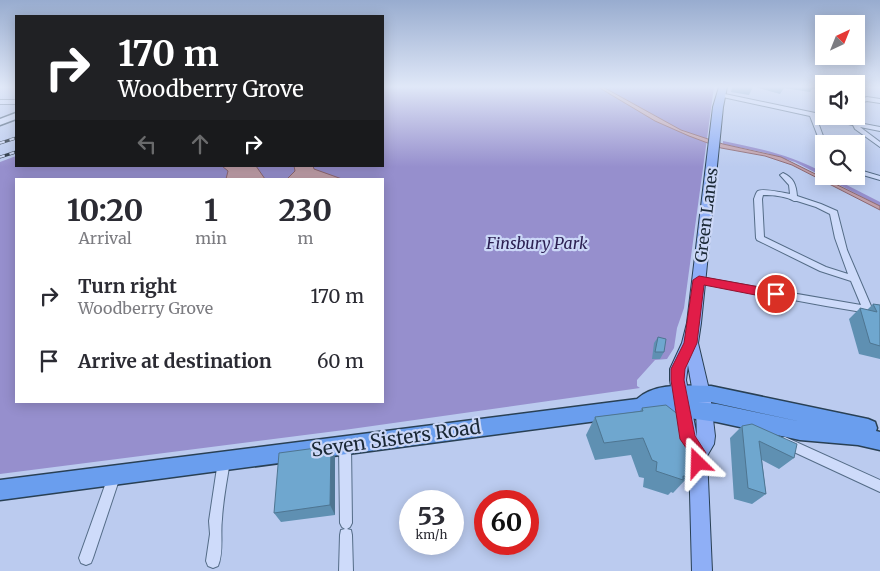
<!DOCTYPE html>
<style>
:root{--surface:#fff;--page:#f2f2f3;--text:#2b2b33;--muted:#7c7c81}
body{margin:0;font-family:Merriweather,serif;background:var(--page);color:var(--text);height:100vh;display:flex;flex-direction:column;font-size:19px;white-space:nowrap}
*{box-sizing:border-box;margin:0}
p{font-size:16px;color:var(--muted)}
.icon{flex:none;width:28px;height:28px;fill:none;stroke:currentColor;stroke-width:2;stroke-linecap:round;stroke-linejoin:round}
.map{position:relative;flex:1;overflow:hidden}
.panel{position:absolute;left:15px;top:178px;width:369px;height:225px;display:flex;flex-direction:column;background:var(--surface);border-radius:0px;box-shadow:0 2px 12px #0003}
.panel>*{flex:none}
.guide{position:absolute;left:15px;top:15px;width:369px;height:152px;border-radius:0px;box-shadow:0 2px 12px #0003;background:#202124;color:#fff;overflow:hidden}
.needle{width:32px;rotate:43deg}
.buttons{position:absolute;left:815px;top:15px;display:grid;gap:10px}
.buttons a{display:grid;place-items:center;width:50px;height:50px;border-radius:0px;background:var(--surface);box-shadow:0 2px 12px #0003;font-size:25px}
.speed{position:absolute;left:399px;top:490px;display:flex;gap:10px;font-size:25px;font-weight:700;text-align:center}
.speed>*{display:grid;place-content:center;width:65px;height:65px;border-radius:50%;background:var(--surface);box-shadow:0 2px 12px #0003;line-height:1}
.speed small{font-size:12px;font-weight:400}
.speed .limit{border:8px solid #d22;background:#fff;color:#111}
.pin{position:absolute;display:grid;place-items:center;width:42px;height:42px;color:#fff;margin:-21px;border:2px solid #fff;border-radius:50%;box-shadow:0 1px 5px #0007}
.me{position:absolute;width:55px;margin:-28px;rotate:338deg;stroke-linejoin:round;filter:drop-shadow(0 0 4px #0008)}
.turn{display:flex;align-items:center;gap:18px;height:105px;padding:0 20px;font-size:22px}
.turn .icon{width:65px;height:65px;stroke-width:2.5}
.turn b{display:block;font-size:35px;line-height:42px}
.lanes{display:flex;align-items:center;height:48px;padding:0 20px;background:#0003;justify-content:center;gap:25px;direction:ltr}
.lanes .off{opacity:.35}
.eta{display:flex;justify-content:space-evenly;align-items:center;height:85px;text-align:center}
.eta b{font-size:30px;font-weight:700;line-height:35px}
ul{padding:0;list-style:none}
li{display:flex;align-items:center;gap:15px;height:65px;padding:0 20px}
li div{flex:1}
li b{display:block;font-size:19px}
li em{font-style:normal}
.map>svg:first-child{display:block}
.green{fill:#968fcd;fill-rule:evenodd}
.water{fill:#c09fa9;stroke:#8d6770}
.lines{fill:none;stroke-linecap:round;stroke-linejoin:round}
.minor-casing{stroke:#546c87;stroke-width:2}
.secondary-casing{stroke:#385068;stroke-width:3}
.primary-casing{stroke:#294054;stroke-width:2}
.trunk-casing{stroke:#294054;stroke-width:3}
.minor{fill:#cedbfa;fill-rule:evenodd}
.secondary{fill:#cedbfa;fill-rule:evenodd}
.primary{fill:#8faff6;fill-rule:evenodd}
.trunk{fill:#6a9eee;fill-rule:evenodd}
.rail-casing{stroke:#1a2835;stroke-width:3}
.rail{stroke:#cbd7f7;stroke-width:2;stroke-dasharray:5;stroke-linecap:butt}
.wall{fill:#5f90b2}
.shaded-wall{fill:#4e7591}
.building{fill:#6fa7cf;stroke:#4e7591}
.route{fill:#e11d48;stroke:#92132f}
.labels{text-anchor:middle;stroke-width:4.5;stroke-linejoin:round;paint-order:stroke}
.street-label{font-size:16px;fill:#1a2835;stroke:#cbd7f7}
.park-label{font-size:16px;font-style:italic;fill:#2c2052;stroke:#cbd7f7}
.near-street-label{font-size:19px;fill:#1a2835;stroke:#cbd7f7}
</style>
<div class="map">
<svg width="880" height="571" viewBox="0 0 880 571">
<rect width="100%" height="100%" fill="#bbcbef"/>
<path class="green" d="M383,87H714L684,308L677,328L674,348L667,359L655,360L637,380V386L640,388L344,430L0,474V162L16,156V166H382ZM16,179H382V401H16Z
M723,141C761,149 789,154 824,173V176H829L880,202V206L795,162L766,153L723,144Z"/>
<path class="water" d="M598,87H603L681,130L723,144L781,157L880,206V210L792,165L765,156L721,148L689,136L655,121Z
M222,166H256L265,179H226L228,171Z
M294,166H313L314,169L342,179H287L295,171Z"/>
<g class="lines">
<g class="minor-casing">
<path id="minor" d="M720,93L853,121L852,116H856L857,115L859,123L880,127V131L860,127L880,142V147L855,129L853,125L816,117L826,144H824V148L822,147L810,116L718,96V94Z
M867,97L880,99V103L867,101L856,104V100Z
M0,100H16V104H0Z
M856,169L880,176V180L856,173Z
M783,173C794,178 796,185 797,196L821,204L837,211L847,250L871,306L880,307V315L826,306L696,282L695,280L696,278L699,277L861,305L851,281L820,271L757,240L756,238L754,199C755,197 756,192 758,191C764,188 783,193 790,194L789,185L780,175ZM763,195C773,195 786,196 794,201H797L816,207L830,214L835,238L848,274L826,267L764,237L762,199Z
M785,437L880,480V492L781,446L779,442L781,438Z
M345,440L349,441L351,445L352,523L350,527L347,529L351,530L352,535L353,571H339L340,535L341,530L345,529L342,527L340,523L339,445L341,441Z
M224,455L228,457L230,461C227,480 223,500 222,519C220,535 224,551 218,566L213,568L208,566L206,561L210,534L209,521L218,461L220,457Z
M115,468L119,470L121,474L93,558L91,563L86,565L81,563L79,558L109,474L111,470Z"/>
</g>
<g class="secondary-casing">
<path id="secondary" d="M16,113V119L0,125V119Z"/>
</g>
<g class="primary-casing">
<path id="primary" d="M719,87H727L723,107L701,323L698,343L710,394L715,436L714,444L707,456L712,571H692L689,455L679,439L670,380V369L682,343L687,323L713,107ZM688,365L696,410L697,437L686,380Z"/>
</g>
<g class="trunk-casing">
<path id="trunk" d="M711,386L868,419L875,422L877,428L876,431L880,432V450L858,445L800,440L717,422L682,417L659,422L642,415L0,500V480L637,399C656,382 687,386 711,386ZM698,402H711L802,422L717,404Z"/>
</g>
<use href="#minor" class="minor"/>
<use href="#secondary" class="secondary"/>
<use href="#primary" class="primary"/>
<use href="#trunk" class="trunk"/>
<g class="rail-casing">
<path id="rail" d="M0,143L16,138
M0,157L16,152"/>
</g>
<use href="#rail" class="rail"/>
</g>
<path class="wall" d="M732,87H753L749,95L731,92Z
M755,87H820L819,89H812L810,92L784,88L780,94Z
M873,304L880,305V359L859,354L849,319L860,308L867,310Z
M658,337L664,352L660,359H652L654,343Z
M642,408L688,477L673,493L671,492L668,495L643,487L644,478L639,477L631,455L595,460L586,435L595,417L640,411Z
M742,426L794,458L779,469L762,460L766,494L752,504L734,499L730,438Z
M331,446L335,458V515L281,522L274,513Z"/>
<path class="shaded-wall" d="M331,446L335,458V515L330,505Z"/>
<path class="building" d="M873,304L880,305V346L870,343L860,308L877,312Z
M658,337L666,339L664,352H655Z
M666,405L689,423L688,477L683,476V480L656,471L657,462L652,460L643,438L604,443L595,417L643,411L642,408Z
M752,424L797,444L794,458L759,441L766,494L748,488L742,426Z
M331,446L330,505L274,513L279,453Z"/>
<linearGradient id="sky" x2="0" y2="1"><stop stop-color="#98accf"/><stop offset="0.52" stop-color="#e0e8f8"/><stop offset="1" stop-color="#e0e8f8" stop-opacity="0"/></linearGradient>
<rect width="880" height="167" fill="url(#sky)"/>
<path class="route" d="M699,276L776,290L781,294L776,299L704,285L697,343L685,369L684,380L695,436L706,453L703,468L698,470L693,468L691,455L680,439L671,380V369L684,343L693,280Z"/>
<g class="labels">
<g class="street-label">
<text transform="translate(706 215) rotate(-83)" y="6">Green Lanes</text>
</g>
<g class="park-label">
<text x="537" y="249">Finsbury Park</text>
</g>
<g class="near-street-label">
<text transform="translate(396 438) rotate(-8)" y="7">Seven Sisters Road</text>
</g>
</g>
</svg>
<div class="buttons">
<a><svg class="needle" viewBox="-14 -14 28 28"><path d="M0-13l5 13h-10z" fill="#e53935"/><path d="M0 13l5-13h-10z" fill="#7c7c81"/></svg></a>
<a><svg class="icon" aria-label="sound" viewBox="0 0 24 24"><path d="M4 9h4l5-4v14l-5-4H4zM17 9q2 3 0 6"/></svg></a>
<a><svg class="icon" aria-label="search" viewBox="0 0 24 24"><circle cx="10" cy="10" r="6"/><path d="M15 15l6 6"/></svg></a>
</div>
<div class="speed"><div>53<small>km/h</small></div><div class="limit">60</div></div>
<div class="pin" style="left:776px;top:294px;background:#d93025"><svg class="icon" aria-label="arrive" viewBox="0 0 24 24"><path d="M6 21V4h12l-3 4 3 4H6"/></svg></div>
<svg class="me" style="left:698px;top:463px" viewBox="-20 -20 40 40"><path d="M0-17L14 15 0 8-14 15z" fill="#e11d48" stroke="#fff" stroke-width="4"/></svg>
<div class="guide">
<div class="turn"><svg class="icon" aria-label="right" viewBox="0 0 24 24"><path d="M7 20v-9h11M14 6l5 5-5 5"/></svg><div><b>170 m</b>Woodberry Grove</div></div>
<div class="lanes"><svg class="icon off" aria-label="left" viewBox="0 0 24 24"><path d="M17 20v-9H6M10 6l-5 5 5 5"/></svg><svg class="icon off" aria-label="ahead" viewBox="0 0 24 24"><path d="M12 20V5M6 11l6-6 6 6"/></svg><svg class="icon" aria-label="right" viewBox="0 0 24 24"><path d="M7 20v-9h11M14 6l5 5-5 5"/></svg></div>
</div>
<section class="panel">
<div class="eta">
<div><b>10:20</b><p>Arrival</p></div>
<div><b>1</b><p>min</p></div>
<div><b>230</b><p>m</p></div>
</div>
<ul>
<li><svg class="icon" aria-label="right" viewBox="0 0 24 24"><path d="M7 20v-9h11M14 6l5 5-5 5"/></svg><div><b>Turn right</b><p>Woodberry Grove</p></div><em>170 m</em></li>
<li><svg class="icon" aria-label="arrive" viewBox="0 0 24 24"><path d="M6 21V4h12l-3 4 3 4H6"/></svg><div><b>Arrive at destination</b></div><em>60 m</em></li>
</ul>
</section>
</div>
